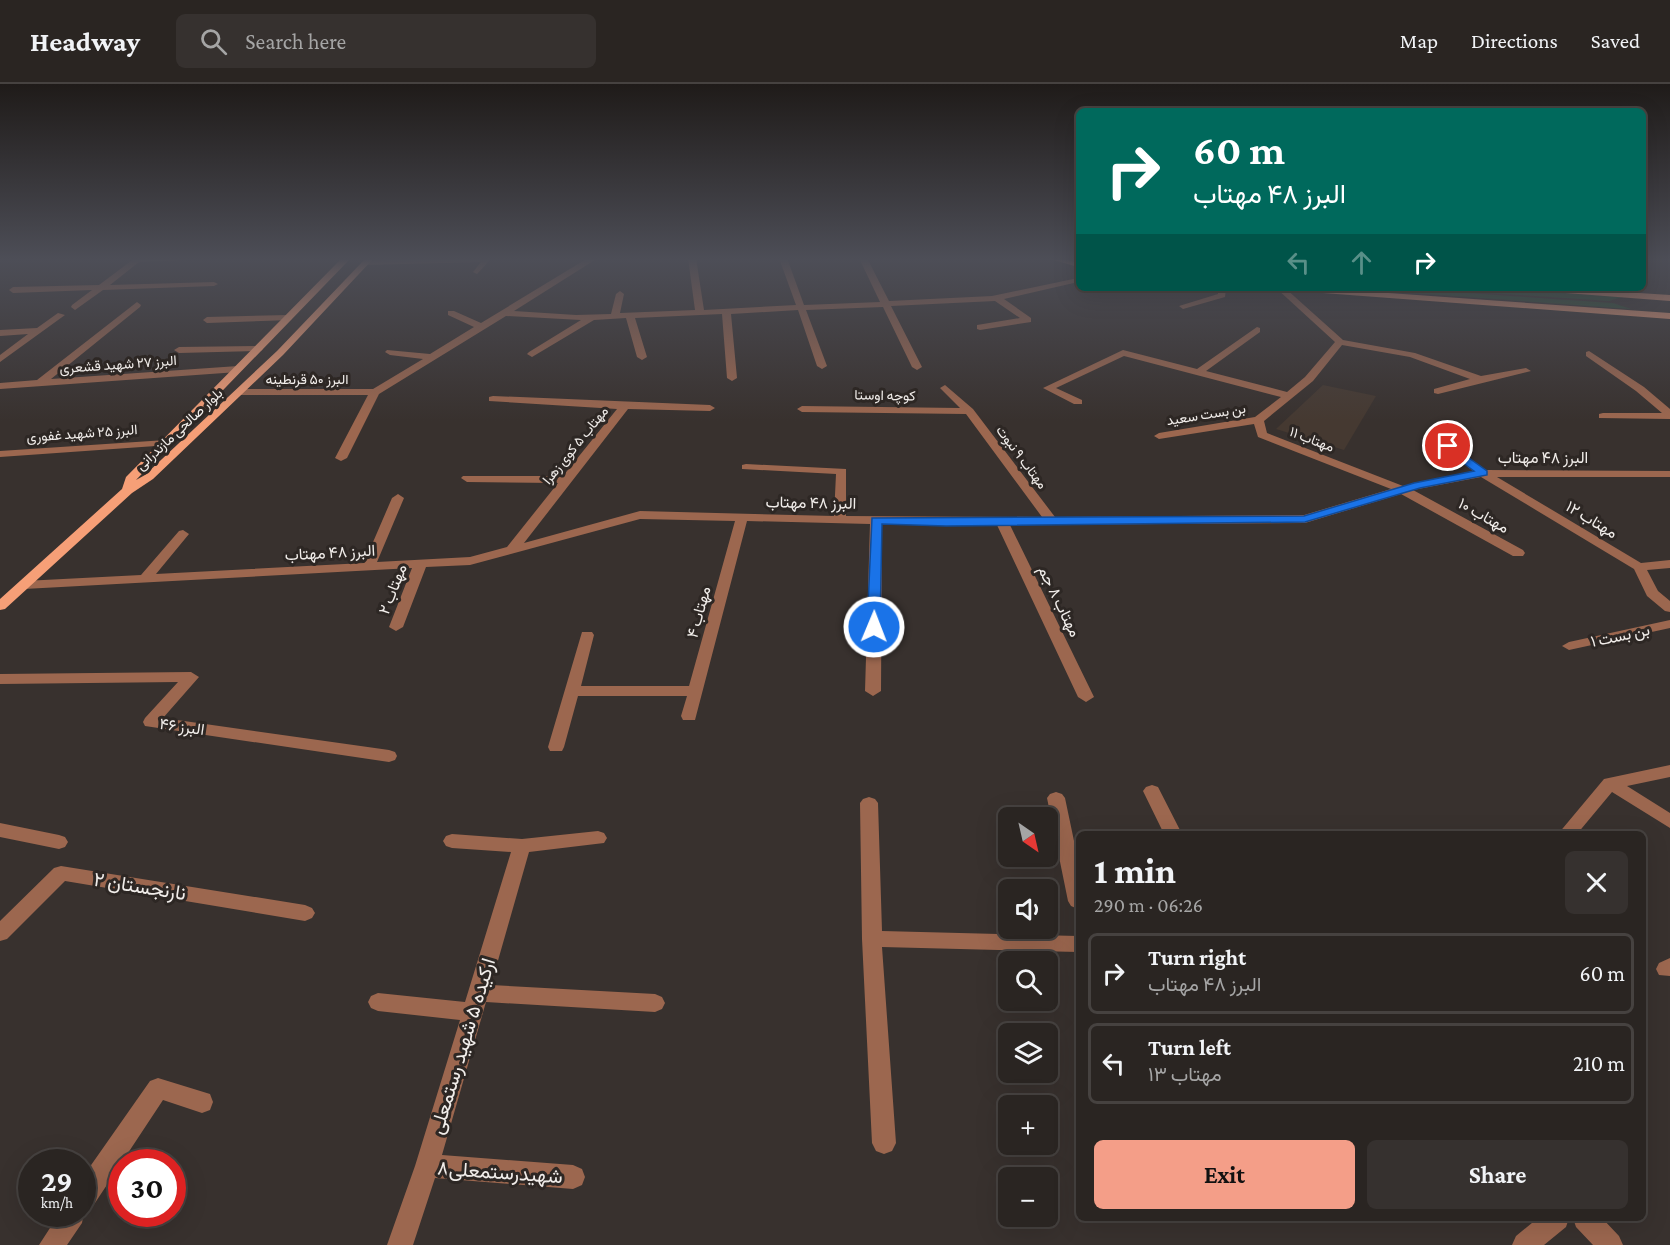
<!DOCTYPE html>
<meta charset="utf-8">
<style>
:root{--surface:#2a2522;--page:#36312f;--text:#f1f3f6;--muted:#a5a5a5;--line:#464240;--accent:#f49e88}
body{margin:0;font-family:"Crimson Pro",Vazirmatn,serif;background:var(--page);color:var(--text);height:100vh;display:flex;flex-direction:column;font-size:22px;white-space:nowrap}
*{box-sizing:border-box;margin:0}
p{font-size:20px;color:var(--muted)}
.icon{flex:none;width:33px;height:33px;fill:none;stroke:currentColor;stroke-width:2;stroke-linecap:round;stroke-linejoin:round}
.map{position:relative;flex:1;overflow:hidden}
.side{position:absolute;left:1076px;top:747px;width:570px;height:390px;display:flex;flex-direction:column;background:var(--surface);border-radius:9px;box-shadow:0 6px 24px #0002,0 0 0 2px var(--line)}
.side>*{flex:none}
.top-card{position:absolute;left:1076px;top:24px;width:570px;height:183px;border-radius:9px;box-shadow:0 6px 24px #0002,0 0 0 2px var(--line);background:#00695c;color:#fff;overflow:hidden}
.needle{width:39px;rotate:146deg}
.fabs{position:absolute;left:998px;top:723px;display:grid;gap:12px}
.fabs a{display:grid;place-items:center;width:60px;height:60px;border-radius:9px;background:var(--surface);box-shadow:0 6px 24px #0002,0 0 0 2px var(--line);font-size:30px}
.speed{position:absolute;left:18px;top:1065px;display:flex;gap:12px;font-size:30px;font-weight:700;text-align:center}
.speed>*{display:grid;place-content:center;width:78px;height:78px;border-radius:50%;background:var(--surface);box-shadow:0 6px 24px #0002,0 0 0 2px var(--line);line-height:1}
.speed small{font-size:15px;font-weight:400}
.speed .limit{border:9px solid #d22;background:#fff;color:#111}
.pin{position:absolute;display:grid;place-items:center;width:51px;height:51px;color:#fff;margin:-26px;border:3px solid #fff;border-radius:50%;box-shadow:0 2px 6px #0007}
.me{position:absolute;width:66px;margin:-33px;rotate:1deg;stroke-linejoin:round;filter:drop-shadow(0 0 4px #0008)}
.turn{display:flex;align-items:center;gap:21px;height:126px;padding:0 18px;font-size:27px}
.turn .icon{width:78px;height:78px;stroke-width:2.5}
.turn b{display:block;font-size:42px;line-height:51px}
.lanes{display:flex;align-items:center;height:57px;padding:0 18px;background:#0003;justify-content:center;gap:30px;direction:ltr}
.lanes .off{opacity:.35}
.round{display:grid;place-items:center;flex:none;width:63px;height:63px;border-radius:9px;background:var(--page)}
.headline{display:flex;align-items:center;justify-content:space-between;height:102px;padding:0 18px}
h1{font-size:36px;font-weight:700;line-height:45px}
.button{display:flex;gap:12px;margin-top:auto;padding:12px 18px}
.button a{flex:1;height:69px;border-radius:9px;background:var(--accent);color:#111;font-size:24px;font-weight:700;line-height:69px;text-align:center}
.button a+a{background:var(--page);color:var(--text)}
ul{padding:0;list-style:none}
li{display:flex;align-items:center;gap:18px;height:81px;margin:0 12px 9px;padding:0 6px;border:3px solid var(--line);border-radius:9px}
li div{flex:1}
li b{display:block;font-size:22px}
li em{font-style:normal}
header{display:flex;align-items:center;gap:36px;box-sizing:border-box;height:84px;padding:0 30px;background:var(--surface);border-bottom:2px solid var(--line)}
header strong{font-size:28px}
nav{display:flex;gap:33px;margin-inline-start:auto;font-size:21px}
.search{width:420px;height:54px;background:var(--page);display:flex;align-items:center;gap:15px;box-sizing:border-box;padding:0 21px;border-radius:9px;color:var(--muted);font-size:22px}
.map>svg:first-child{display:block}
.built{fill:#453931}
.green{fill:#2c5234}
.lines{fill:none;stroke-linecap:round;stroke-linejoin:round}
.minor{fill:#9c674f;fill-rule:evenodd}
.major{fill:#f69f77;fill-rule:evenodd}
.route{fill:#1a73e8;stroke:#114b97;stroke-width:1.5}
.labels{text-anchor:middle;stroke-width:6;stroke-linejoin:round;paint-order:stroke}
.far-street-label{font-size:14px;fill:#f1edea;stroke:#2d2724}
.street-label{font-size:16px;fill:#f1edea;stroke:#2d2724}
.near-street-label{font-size:20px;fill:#f1edea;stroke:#2d2724}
</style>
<header>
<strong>Headway</strong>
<div class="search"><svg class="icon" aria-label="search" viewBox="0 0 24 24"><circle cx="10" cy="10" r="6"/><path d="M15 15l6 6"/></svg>Search here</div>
<nav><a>Map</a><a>Directions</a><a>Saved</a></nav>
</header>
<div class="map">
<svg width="1670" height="1161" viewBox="0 0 1670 1161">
<rect width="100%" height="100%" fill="#38312e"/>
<path class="built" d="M1323,301L1376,312L1344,366L1276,345Z"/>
<path class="green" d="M1342,204H1395L1613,219L1631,225Z
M1415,204H1488L1622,213L1609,217Z"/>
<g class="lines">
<path class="minor" d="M135,174H187L183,176L139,178L110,201L214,198L218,200L214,202L103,206L75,226L71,223L72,221L92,206L13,209L9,206L13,203L99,201Z
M441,174L491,175L477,190L473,188L481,178L365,181L361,179L365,177Z
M588,174H598L514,227L576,231L611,230L616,210L620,207L624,210L620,229L695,226L688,174H696L704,226L796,221L779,174H787L804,221L880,218L859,174H867L889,217L992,212L1078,194V198L1004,215L1031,234V238L980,246L977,245V241L1020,234L995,217L891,222L922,283L917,286L912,283L883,223L806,226L827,282L822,285L817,282L798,226L731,230L737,294L732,297L727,294L722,230L635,234L647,273L642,276L637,273L626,234L594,236L532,273L527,270L529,268L581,236L506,232L379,310L347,374L341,377L335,374L368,311H239L234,308L239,305H373L423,275L390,271L385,268L387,266L430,270L474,243L448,231V227H454L481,239Z
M1218,204H1226L1225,213L1183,225L1179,222L1218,210Z
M1276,204H1285L1343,256L1415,269L1481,292L1526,284L1531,287L1438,310L1434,309V305L1470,295L1410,273L1342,261L1313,297L1264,337L1267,349L1403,402L1473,387L1444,364L1442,362L1448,359L1486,386L1670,387V393H1497L1641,479L1670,476V484L1647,486L1658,507L1670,517V528L1665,527L1647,512L1634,485L1481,393L1413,406L1523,466L1525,469L1523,472H1513L1401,410L1305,439L1010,441L1094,613L1086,618L1078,613L997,441L882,440L881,607L873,612L865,607L870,440L747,437L695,636H683L681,632L687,612H578L564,663L562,667H550L548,663L582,548H592L594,551L581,602H689L735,437L640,435L470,481L426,483L403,543L396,547L389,543L412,484L24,505L17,501L24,497L141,491L179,447L183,446L189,450L156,490L364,479L392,414L398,410L404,414L377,478L470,473L507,463L558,399L467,398L461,394L463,392H563L617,325L489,317V313L493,312L710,321L715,324L710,327L628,325L524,459L640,427L834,432L836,390L742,385V381L746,380L846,385V432L1042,433L966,330L802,328L797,325L802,322L960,324L940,304L945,301L973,325L1055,433L1304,431L1391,405L1258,353L1254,340L1159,355L1154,352L1159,349L1255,333L1281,313L1124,272L1056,304L1082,316V320H1074L1043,304L1123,266L1197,285L1257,243L1260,244V248L1206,287L1287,308L1305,293L1335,258Z
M137,218L141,221L140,223L51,295L238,282L243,285L238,288L0,305V299L37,296Z
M58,229L65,231L0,278V271L28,250L0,252V246L37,244Z
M288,231L292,234L291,236L207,239L203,236L207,233Z
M258,262L263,265L261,267L179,269L174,266L179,263Z
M1589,267L1644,303L1670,325V335L1599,334V330L1603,329H1662L1636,307L1586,272V268Z
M166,356L172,359L170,361L0,373V367Z
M1670,536V544L1569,566L1562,562L1569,558Z
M191,588L199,593L163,634L389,666L395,668L397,672L395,676L389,678L145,642L143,638L145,634L178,598L0,600V590Z
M1670,681V693L1627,702L1670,729V744L1612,708L1577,750H1558L1604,695Z
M1152,701L1158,703L1182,750H1164L1143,707L1146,703Z
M1056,708L1062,710L1065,714L1078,776V825L1071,822L1068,817L1047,714L1050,710Z
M869,713L875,715L878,719L882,847L1078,852V868L882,863L896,1059L892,1067L884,1070L876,1067L872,1059L862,855L860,719L863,715Z
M0,739L59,751L65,753L68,758L65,763L59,765L0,753Z
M598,747L604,749L607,754L604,759L529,768L491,901L655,910L662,913L665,919L662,925L655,928L486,918L442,1071L573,1081L582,1085L585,1093L582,1101L573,1105L435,1094L413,1161H387L415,1082L460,936L378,927L371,924L368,918L371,912L378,909L465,918L511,768L452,764L446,762L443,757L446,752L452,750L522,755Z
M61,782L305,821L312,824L315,829L312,834L305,837L65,797L7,855L0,857V837L54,784Z
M1670,874V892L1659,891L1656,885L1659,879Z
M158,994L210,1010L213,1018L210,1026L202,1029L163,1016L91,1125L84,1127L82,1139L67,1161H39L59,1130H82V1094L150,997Z
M1538,1134H1569L1566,1143L1544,1161H1512L1516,1152Z
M1573,1134H1602L1619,1152L1623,1161H1593L1576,1143Z"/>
<path class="major" d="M342,174H351L136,396L145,391L277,267L366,174H374L283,271L153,395L132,409L5,525L0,526V515L122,405L126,393Z
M1047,174H1061L1078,179V183Z
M1279,204H1318L1670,229V235L1283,206Z
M1522,204H1562L1670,211V217L1526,206Z"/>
</g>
<linearGradient id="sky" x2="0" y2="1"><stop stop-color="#1f1b19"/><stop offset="0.52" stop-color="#4d4e57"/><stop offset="1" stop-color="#4d4e57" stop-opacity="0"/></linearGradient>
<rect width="1670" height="337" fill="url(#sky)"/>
<path class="route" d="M1448,359L1487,387V391L1420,404L1305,438L946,442L882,440L880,543L874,547L867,543L872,434L1304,432L1414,399L1474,387L1444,365V360Z"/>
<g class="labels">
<g class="far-street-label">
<text transform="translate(118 280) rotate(-4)" y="5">البرز ۲۷ شهید قشعری</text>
<text x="307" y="300">البرز ۵۰ قرنطینه</text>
<text transform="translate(885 311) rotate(1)" y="5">کوچه اوستا</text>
<text transform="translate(1206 330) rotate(-9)" y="5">بن بست سعید</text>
<text transform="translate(179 345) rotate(-43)" y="5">بلوار صالحی مازندرانی</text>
<text transform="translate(82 349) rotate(-4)" y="5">البرز ۲۵ شهید غفوری</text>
<text transform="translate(1312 355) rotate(21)" y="5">مهتاب ۱۱</text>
<text transform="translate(575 361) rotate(-51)" y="5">مهتاب ۵ کوی زهرا</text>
<text transform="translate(1022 373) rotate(53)" y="5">مهتاب ۹ نبوت</text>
</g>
<g class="street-label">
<text x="1543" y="379">البرز ۴۸ مهتاب</text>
<text transform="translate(811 418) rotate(1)" y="6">البرز ۴۸ مهتاب</text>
<text transform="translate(1484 431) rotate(29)" y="6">مهتاب ۱۰</text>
<text transform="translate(1592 435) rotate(31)" y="6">مهتاب ۱۲</text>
<text transform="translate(330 468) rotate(-3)" y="6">البرز ۴۸ مهتاب</text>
<text transform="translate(392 505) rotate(-69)" y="6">مهتاب ۲</text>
<text transform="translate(1060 517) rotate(64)" y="6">مهتاب ۸ جم</text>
<text transform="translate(698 528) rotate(-75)" y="6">مهتاب ۴</text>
<text transform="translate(1620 551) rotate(-12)" y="6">بن بست ۱</text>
<text transform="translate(182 642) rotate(8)" y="6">البرز ۴۶</text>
</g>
<g class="near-street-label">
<text transform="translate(140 802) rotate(9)" y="7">نارنجستان ۲</text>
<text transform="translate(462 962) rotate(-73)" y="7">ارکیده ۵ شهید رستمعلی</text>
<text transform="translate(500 1088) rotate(4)" y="7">شهیدرستمعلی۸</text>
</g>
</g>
</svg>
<div class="fabs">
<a><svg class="needle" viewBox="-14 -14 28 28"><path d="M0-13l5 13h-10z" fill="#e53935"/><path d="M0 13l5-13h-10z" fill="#a5a5a5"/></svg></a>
<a><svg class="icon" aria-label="sound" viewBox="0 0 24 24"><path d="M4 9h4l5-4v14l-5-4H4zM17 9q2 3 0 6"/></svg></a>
<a><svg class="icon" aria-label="search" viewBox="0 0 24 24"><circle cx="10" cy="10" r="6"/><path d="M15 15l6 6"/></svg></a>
<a><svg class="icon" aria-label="layers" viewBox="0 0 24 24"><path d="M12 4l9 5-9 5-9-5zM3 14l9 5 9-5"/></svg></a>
<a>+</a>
<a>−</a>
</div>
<div class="speed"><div>29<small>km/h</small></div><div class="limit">30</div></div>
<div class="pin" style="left:1448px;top:362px;background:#d93025"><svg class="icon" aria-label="arrive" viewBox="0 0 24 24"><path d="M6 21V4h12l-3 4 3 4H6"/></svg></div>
<svg class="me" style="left:874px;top:543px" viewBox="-20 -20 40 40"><circle r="17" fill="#1a73e8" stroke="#fff" stroke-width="3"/><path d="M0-11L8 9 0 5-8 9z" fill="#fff"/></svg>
<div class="top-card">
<div class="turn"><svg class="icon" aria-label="right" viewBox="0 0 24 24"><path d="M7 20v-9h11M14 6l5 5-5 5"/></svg><div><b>60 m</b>البرز ۴۸ مهتاب</div></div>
<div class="lanes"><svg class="icon off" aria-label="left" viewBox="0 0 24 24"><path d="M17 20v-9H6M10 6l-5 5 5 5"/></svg><svg class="icon off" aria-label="ahead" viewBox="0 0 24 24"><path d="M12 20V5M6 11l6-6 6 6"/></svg><svg class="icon" aria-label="right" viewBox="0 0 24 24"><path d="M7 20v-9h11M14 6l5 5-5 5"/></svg></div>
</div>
<section class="side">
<div class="headline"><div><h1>1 min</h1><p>290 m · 06:26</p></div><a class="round"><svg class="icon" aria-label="close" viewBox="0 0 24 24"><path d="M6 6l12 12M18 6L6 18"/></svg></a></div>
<ul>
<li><svg class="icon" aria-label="right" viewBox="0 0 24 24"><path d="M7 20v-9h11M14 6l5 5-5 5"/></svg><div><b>Turn right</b><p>البرز ۴۸ مهتاب</p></div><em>60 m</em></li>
<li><svg class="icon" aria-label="left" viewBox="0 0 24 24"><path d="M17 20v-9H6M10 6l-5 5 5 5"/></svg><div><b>Turn left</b><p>مهتاب ۱۳</p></div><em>210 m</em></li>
</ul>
<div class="button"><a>Exit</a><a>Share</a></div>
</section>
</div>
